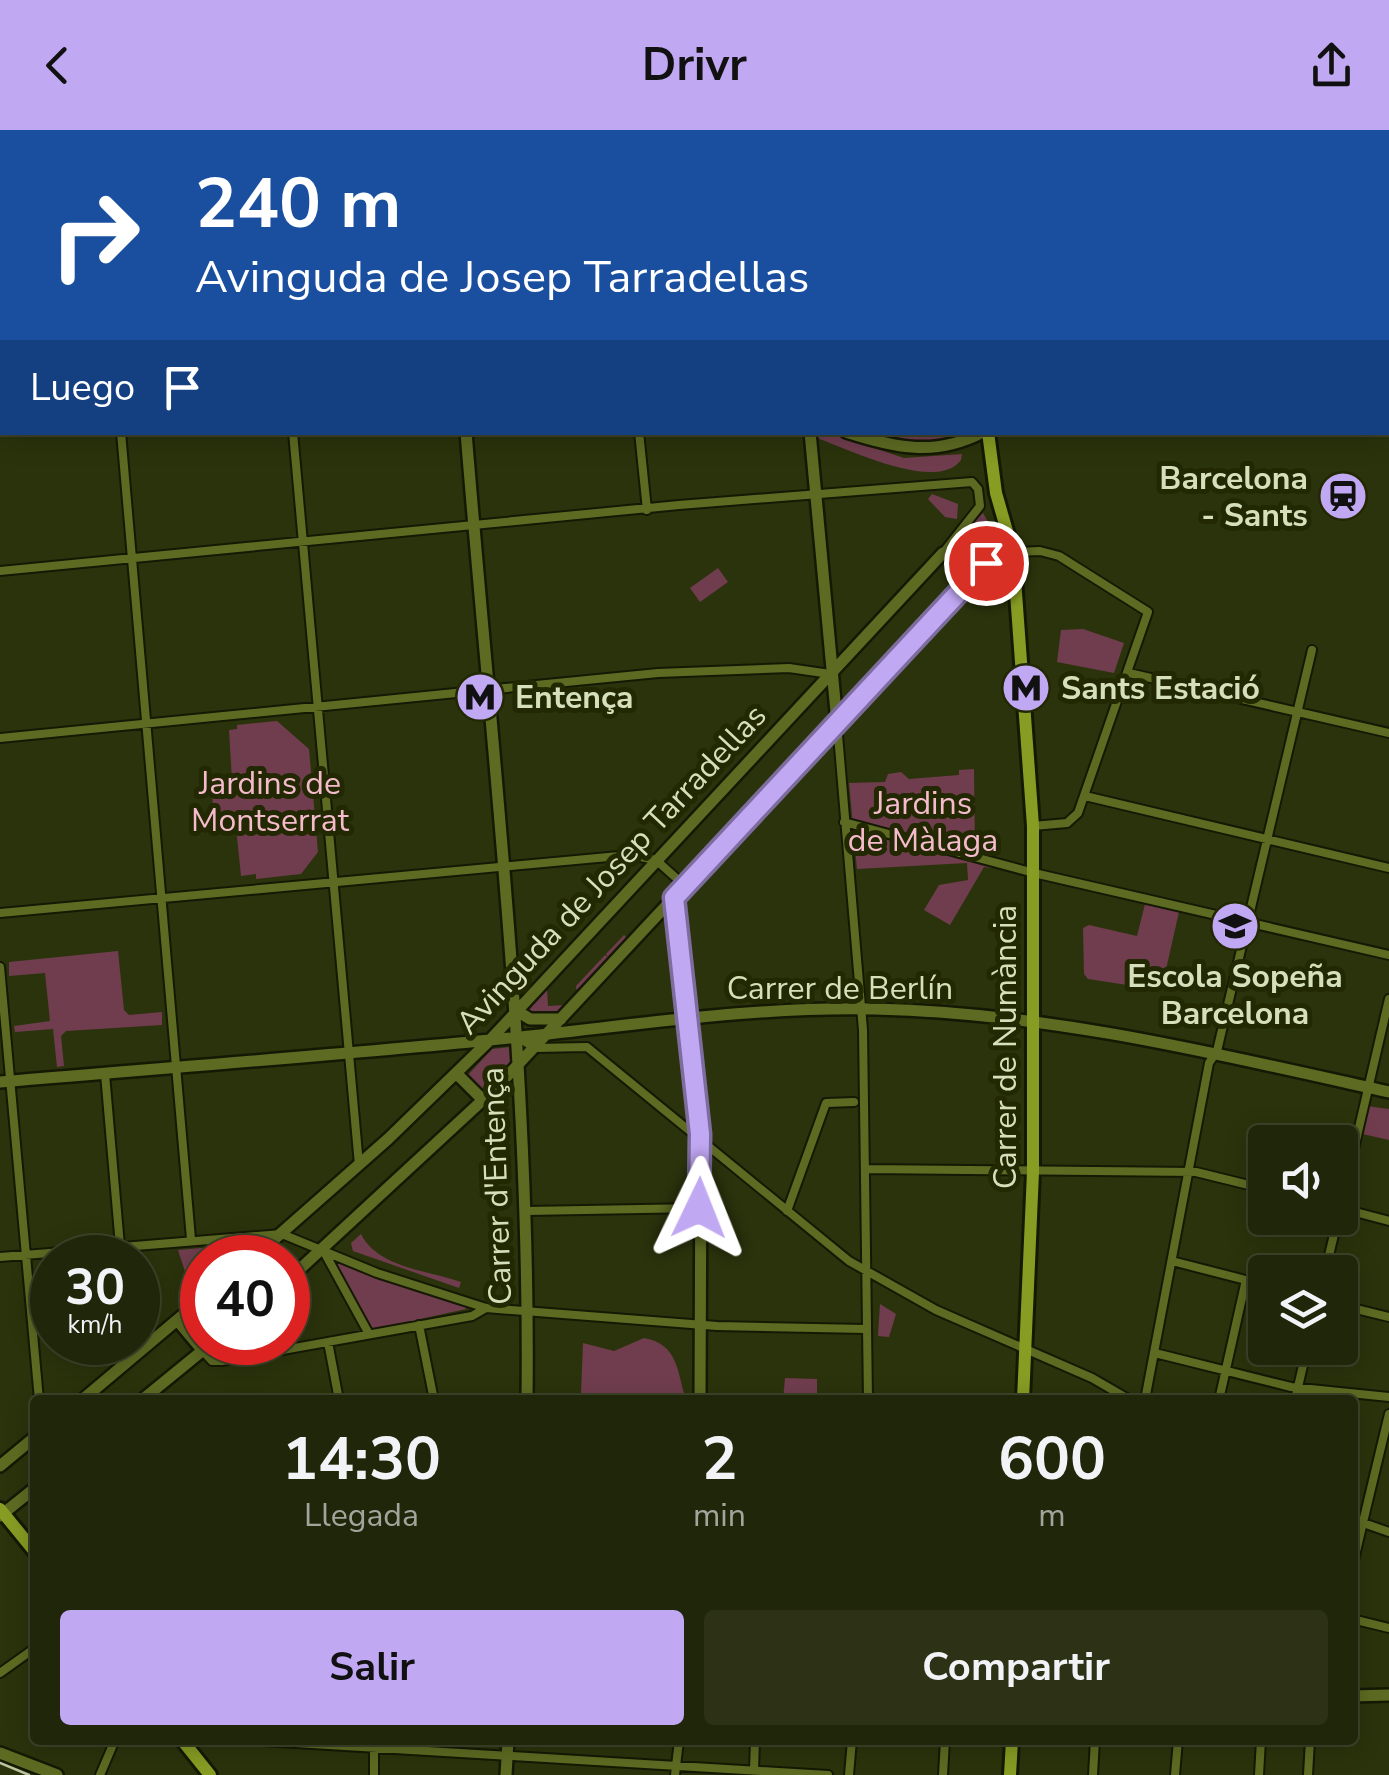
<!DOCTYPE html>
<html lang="es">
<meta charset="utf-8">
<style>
:root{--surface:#202609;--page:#2d3217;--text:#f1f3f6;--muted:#a2a59c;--line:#3d432a;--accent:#c1a8f3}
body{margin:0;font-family:"Nunito Sans",sans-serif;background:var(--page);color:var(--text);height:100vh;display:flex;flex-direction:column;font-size:38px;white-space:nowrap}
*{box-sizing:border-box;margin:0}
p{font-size:32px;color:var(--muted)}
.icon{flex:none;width:55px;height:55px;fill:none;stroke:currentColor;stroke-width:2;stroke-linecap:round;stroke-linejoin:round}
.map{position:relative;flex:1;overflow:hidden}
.sheet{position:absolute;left:30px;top:1265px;width:1328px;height:350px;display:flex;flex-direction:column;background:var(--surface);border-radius:10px;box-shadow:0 5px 25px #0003,0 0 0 2px var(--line)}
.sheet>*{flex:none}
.hud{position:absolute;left:0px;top:0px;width:1390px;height:305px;box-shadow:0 5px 25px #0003,0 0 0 2px var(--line);background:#1a4fa0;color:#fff;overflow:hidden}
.buttons{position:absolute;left:1248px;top:995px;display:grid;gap:20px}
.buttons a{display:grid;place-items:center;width:110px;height:110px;border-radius:10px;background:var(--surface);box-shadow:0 5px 25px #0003,0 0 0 2px var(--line);font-size:50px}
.speed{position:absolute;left:30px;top:1105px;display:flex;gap:20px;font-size:50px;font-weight:700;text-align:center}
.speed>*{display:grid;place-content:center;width:130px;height:130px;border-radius:50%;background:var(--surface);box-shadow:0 5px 25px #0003,0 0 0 2px var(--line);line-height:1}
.speed small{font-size:25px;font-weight:400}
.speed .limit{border:15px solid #d22;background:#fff;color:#111}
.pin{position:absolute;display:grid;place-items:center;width:85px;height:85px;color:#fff;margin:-42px;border:5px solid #fff;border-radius:50%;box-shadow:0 2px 10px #0007}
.me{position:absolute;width:110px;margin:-55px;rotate:2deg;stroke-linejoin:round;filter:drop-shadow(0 0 8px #0008)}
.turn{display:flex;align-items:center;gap:35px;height:210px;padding:0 30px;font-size:45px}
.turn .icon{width:130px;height:130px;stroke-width:2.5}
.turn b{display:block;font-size:70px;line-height:85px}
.then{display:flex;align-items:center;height:95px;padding:0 30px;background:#0003;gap:20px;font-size:38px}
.eta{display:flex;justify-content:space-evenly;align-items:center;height:170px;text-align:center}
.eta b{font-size:60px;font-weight:700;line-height:70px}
.button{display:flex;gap:20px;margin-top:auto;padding:20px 30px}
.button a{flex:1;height:115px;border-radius:10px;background:var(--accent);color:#111;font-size:40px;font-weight:700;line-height:115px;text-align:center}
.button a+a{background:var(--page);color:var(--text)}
header{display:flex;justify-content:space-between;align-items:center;height:130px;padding:0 30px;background:var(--accent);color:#111;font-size:45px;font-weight:700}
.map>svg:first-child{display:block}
.green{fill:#703d4e}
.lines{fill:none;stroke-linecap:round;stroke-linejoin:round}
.street-casing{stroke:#151904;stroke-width:12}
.secondary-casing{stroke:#151904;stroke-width:16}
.primary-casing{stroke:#151904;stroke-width:18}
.street{stroke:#5d6b22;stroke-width:8}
.secondary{stroke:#5d6b22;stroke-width:11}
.primary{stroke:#869c23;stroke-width:12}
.tram{stroke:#bbc39f;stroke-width:2.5}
.route-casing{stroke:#7d6d9e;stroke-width:25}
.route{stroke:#c1a8f3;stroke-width:18}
.labels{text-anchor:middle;stroke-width:10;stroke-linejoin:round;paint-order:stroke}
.poi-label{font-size:32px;font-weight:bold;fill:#d6dfbb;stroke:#222902;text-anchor:start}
.park-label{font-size:32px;fill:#f5bbcc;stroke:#222902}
.street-label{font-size:32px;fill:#d6dfbb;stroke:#222902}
</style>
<header><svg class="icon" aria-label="back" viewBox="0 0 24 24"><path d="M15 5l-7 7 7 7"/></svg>Drivr<svg class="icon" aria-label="share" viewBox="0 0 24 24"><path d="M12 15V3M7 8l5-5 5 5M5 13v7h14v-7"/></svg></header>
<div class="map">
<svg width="1389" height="1645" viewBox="0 0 1389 1645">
<rect width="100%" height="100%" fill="#2b330c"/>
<path class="green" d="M817,303H829L904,328L962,324L961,330C937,363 848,319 817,308Z
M873,303H954L961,309L927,313Z
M932,364L958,374L957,389L945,387L928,369Z
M983,383L996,406L985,424L963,403Z
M718,438L728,452L700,472L690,458Z
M1083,499L1124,513L1114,543L1057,532L1061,500Z
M277,591L309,619L318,722L301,744L256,749V744L241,746L236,697L215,699L211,652L232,650L229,600L237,599V595Z
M974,639L975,724L995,731L992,738L984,737L950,795L924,780L939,755L968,750L967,733L857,739L849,653L885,652L888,644L901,642L909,649L959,645V640Z
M1145,774L1179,782L1162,857L1136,850L1134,856L1088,849L1084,844L1083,798L1089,795L1137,806Z
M624,805L628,809L577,863L576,856L605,825L608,827L606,824Z
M118,821L124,880L129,885L162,882V895L66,901L61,906L64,936L57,937L53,899L15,902L14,896L50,891L45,843L9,846V832Z
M547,858L548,876L566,875L556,886L530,885L529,878Z
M511,917L513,932L485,961L467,946L492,919Z
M1366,976L1389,979V1010L1358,1003Z
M361,1104C378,1138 427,1140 461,1152L459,1158L353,1121L351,1113Z
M237,1115L244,1119L236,1127L202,1128V1156L197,1161L190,1157L178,1120Z
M337,1132L466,1176V1179L370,1200L335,1136Z
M880,1174L896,1184L889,1207L878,1206Z
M644,1208C679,1214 677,1243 686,1270H586L581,1264L583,1213L614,1221Z
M785,1248L817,1249V1270H783Z
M377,1610H488V1616Z"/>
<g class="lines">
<g class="street-casing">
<path id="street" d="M94,0L95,2
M269,0V2
M614,0V2
M785,0V2
M1065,2V0
M1179,2V0
M0,117H2
M0,159H2
M121,302L191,1109
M293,302L359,1035
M639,302L647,380
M1013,422L1040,421L1059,426L1148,482L1078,683L1067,693L1033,696
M0,441L679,375L972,352L978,359L980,376L943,423
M1129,543L1389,603
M837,593L863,900L868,1270
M0,608L658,543L789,538L830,544
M1085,666L1389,738
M844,692L1034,743L1389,825
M674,768L689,887
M0,783L630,725L656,730L685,756
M0,837L39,1270
M519,908L535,918L587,917L849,1131L936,1180L1092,1248L1130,1270
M105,944L120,1116
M866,1039L1196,1042L1265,1059
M1340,1078L1389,1091
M1340,1079L1389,869
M526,1081L699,1078
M787,1081L826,973L854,972
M323,1120L369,1204
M0,1127L282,1104L377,1143L486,1178L717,1196L866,1199
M1172,1131L1265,1155
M1325,1142L1338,1088
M1340,1175L1389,1187
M419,1195L434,1270
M328,1212L339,1270
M203,1221L212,1231H222L472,1186L486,1178
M1155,1223L1291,1257L1389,1267
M1145,1270L1209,933L1217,921L1312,520
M1219,1270L1246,1150
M1295,1270L1307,1218
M1352,1389L1389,1402
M1352,1438L1389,1284
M1352,1489L1389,1498
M0,1543L35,1518
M244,1610L828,1645
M754,1640L755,1610
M100,1645L115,1610
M374,1645V1610
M675,1645L679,1610
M849,1645L852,1610
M943,1645L945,1610
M1093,1645L1095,1610
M1175,1645L1178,1610
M1259,1645L1261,1610
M1308,1645L1310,1610"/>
</g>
<g class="secondary-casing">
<path id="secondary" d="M441,0V2
M0,92L2,91
M1388,246H1389
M0,265H2
M466,302C492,625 531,946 527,1270
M810,302L837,593
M846,302C895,318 936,327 983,302
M517,881L530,889H561
M689,887L701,1012L700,1270
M456,943L484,971
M0,952C163,938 327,926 490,910C618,898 745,876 875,879C1051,883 1218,924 1389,962
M253,1128L388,1009L490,910L943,423H953L974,445
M288,1150L498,956L982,437L995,426L1013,422
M177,1190L203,1221
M82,1270L202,1169
M142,1270L213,1212
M0,1336L35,1307
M0,1386L35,1358
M1352,1566L1389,1565
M0,1623L57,1645
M506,1645L508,1610"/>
</g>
<g class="primary-casing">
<path id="primary" d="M954,0V2
M988,302L996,363L1013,422L1033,696V1042L1023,1270
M0,1379L35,1422
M182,1610L210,1645
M1010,1645L1012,1610"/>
</g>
<use href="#street" class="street"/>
<use href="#secondary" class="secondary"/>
<use href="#primary" class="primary"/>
<path class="tram" d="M0,1633L29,1645"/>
</g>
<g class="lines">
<g class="route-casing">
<path id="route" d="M699,1078L700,1004L674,768L986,433"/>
</g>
<use href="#route" class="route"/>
</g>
<defs>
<g id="station-disc" transform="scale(2.5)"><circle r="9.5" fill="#c1a8f3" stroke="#222902"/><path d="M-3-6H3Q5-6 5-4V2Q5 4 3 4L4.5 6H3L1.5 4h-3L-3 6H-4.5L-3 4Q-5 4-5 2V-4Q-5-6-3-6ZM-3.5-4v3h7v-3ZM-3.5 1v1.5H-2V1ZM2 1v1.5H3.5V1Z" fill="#111"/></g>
<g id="metro-disc" transform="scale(2.5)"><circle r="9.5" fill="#c1a8f3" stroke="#222902"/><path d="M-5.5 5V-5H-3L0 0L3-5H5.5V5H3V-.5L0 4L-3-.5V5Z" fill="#111"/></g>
<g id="university-disc" transform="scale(2.5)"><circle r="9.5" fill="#c1a8f3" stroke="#222902"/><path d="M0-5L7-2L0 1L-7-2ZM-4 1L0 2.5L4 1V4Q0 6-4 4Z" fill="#111"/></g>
</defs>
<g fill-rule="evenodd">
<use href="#station-disc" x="1343" y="366"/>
<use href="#metro-disc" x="1026" y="558"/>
<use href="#metro-disc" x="480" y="567"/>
<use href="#university-disc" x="1235" y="796"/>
</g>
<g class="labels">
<g class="poi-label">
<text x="1308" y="359" text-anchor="end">Barcelona<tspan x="1308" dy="37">- Sants</tspan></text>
<text x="1061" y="569">Sants Estació</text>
<text x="515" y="578">Entença</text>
<text x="1235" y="857" text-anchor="middle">Escola Sopeña<tspan x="1235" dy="37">Barcelona</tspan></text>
</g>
<g class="park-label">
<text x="270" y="664">Jardins de<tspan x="270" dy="37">Montserrat</tspan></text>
<text x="923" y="684">Jardins<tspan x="923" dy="37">de Màlaga</tspan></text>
</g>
<g class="street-label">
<text transform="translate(611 739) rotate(-47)" y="11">Avinguda de Josep Tarradellas</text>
<text x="840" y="869">Carrer de Berlín</text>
<text transform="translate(1005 917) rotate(-90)" y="11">Carrer de Numància</text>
<text transform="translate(496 1056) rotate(-92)" y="11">Carrer d'Entença</text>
</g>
</g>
</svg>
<div class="buttons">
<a><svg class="icon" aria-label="sound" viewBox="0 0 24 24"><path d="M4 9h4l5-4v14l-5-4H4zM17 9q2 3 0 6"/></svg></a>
<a><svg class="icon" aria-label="layers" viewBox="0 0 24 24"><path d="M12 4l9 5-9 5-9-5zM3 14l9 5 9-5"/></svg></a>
</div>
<div class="speed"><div>30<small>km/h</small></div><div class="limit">40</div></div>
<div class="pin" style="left:986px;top:433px;background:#d93025"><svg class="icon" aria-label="arrive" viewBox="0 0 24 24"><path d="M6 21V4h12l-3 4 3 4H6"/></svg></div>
<svg class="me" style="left:699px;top:1078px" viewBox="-20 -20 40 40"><path d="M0-17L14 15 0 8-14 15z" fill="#c1a8f3" stroke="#fff" stroke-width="4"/></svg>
<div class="hud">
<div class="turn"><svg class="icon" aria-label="right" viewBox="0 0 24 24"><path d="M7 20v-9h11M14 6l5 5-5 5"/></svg><div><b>240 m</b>Avinguda de Josep Tarradellas</div></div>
<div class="then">Luego<svg class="icon" aria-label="arrive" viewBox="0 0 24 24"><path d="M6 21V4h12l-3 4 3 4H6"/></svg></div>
</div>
<section class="sheet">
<div class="eta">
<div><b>14:30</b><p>Llegada</p></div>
<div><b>2</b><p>min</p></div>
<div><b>600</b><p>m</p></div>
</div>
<div class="button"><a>Salir</a><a>Compartir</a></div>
</section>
</div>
